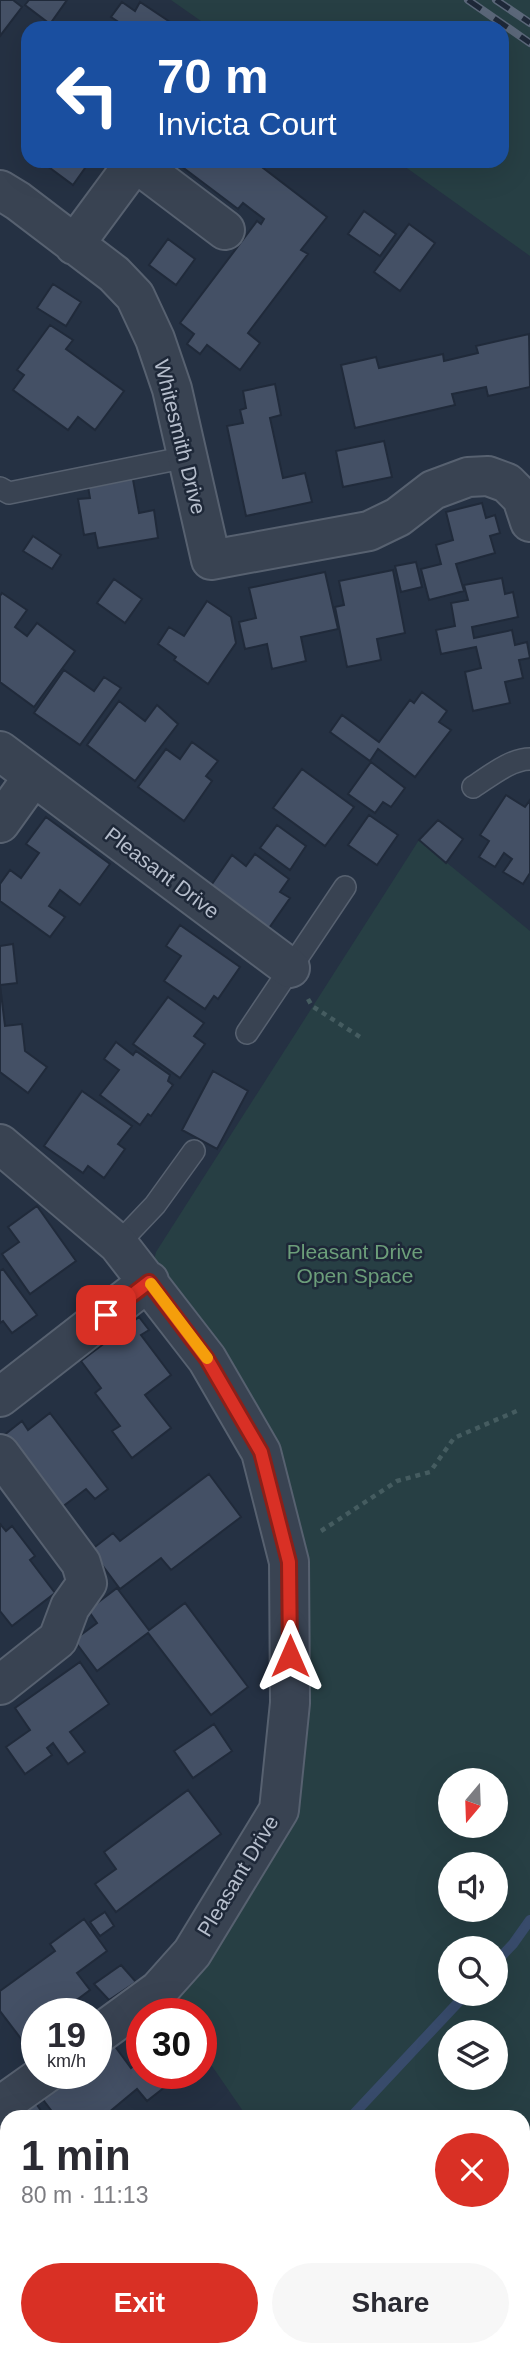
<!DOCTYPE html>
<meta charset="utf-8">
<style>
:root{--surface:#fff;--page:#f7f7f7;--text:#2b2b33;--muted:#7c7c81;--accent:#d93025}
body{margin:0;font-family:Helvetica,sans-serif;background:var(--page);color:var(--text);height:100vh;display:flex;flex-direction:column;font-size:26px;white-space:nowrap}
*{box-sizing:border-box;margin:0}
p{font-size:23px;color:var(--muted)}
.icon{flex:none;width:38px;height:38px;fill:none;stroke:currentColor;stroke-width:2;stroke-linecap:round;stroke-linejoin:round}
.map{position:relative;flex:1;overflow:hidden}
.drawer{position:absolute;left:0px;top:2110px;width:530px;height:247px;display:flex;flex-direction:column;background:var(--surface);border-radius:21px 21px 0 0;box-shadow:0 7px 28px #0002}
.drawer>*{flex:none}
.top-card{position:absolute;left:21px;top:21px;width:488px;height:147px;border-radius:21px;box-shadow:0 7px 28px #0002;background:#1a4fa0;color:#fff;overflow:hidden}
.needle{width:46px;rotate:199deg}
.tools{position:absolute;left:438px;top:1768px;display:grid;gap:14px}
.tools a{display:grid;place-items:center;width:70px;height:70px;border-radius:50%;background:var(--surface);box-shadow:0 7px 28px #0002;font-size:35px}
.speed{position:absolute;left:21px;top:1998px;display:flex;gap:14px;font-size:35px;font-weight:700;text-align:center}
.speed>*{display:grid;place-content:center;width:91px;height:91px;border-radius:50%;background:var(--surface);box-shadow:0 7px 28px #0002;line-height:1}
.speed small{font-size:18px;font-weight:400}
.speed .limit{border:10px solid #d22;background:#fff;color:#111}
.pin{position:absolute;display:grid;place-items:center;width:60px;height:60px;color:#fff;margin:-30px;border-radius:14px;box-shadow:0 4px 10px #0006}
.me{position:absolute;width:77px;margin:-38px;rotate:0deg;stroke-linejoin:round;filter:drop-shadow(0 0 5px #0008)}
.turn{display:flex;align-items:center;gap:24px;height:147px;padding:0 21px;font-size:32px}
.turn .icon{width:91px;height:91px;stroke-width:2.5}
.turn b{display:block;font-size:49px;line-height:60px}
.round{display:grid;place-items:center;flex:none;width:74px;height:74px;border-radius:37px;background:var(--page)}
.head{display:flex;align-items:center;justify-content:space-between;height:119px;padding:0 21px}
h1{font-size:42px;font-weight:700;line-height:52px}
.primary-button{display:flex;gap:14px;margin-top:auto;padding:14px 21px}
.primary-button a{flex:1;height:80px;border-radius:42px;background:var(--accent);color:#fff;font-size:28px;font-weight:700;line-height:80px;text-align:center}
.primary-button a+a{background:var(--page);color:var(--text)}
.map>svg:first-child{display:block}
.green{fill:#273f44;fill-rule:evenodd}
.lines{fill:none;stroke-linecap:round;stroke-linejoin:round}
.stream{stroke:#384b6b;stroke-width:10}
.building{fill:#445065;stroke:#202a3a;stroke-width:2}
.service-casing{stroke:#576170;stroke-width:24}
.minor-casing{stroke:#576170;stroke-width:42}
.path{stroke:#455c60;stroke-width:4.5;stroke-dasharray:5 5;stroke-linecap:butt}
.service{stroke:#394352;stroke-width:21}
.minor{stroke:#394352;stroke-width:38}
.rail-casing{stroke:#5b6779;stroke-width:8}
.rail{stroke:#1e2838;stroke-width:5;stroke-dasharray:16;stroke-linecap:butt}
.route-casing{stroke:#8d1f18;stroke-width:18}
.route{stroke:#d93025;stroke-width:12}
.slow{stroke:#f59e0b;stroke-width:12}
.labels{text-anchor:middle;stroke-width:5;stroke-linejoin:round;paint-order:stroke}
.street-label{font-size:21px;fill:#b6becc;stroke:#1e2838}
.park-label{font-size:21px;fill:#6c9e7a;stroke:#1e2838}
</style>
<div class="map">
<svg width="530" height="2357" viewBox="0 0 530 2357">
<rect width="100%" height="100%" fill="#253143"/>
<path class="green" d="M171,0H530V256L397,161H502V28H211Z
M419,840L530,931V2357H454L435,2350H523V2118L247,2117L201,2050V2014H176L159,1990L279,1810L275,1502L149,1281L156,1252ZM450,1780H495V1825H450ZM450,1864H495V1909H450ZM450,1948H495V1993H450ZM450,2032H495V2077H450Z"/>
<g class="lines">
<path class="stream" d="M495,1963L513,1944L530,1920
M350,2118L467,1993
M165,2357L170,2350"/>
</g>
<path class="building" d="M0,0H13L22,7L0,36Z
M29,0H67L50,24L25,5Z
M122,2L135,11L140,2L179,28H117L120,23L111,17Z
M49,161H90L73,185L50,168L53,164Z
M178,161H254L327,217L301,250L308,254L248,333L260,343L240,370L207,345L200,354L187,344L194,334L180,323L257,221L261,224L264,219L243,203L238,209L177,163Z
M364,211L396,234L380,256L348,234Z
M409,224L435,243L400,291L374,272Z
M168,239L195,259L176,285L149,265Z
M53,284L81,302L66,326L37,308Z
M50,325L73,340L66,349L124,391L95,430L78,417L68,430L13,390L24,375L17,370Z
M529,334L530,387L488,396L486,387L452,394L455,405L355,428L341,365L376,357L379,368L443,354L444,361L478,353L476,346Z
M275,384L281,415L270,418L283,478L305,473L312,502L246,516L227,426L243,423L240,410L246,408L243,391Z
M384,441L392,477L343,487L336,451Z
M132,474L139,513L154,510L158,538L98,548L95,533L84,535L78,499L90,498L87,481Z
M482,503L486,518L495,515L500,533L490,536L495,553L456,564L464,591L429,600L421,569L441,564L436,545L453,540L446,512Z
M33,536L61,555L52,569L23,551Z
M416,562L422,587L401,592L395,566Z
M393,570L405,633L377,639L381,660L347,667L335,607L344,605L339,581Z
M325,572L338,629L301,637L306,661L272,669L267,644L245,649L239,622L256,618L249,588Z
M502,578L505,594L513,592L518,617L472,627L474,638L512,630L515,645L527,642L530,658L519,660L523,678L505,682L510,703L473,711L465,672L481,668L476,647L441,654L436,630L455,626L451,603L468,600L464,585Z
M114,579L142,599L125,623L97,603Z
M2,593L27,610L15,627L27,636L37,623L75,651L34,707L0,682V596Z
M207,601L231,617L236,643L208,684L174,660L176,657L158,644L169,627L184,636Z
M64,670L94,691L104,677L121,688L80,745L34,713Z
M422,692L447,711L439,722L451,730L415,777L378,749L370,761L330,732L342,715L379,742L410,700L414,703Z
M119,701L145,721L157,705L178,724L135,781L87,745Z
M192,742L218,761L206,776L212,781L184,821L138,787L166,749L180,759Z
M371,762L405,788L391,807L383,802L375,813L348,794Z
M302,769L354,807L325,846L273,808Z
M506,795L525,807L530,800V873L523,884L503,872L512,859L504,853L495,867L479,857L489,841L480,835Z
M369,815L398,835L377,865L348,845Z
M46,817L110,864L80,905L60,890L49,906L65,917L50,937L0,901V884L10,870L21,878L39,853L26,844Z
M438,820L463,839L446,863L419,840Z
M277,825L306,846L290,870L260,848Z
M255,854L289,879L280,892L290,898L269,928L210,887L232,855L246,866Z
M180,925L240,967L218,999L214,996L205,1009L164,981L181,956L166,946Z
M13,944L17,983L0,985V946Z
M0,985L5,1026L22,1024L25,1051L47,1067L28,1093L0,1072Z
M168,997L204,1023L194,1036L205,1044L180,1078L133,1044Z
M116,1042L133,1055L136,1051L170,1075L168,1081L173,1085L151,1116L148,1114L140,1125L100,1095L119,1070L104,1059Z
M213,1071L248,1091L217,1149L182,1130Z
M82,1091L132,1126L118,1144L125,1149L104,1178L88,1166L83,1173L44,1146Z
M37,1206L76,1261L30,1294L2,1254L19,1242L8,1227Z
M3,1269L37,1315L12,1333L3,1321L0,1323V1271Z
M139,1317L149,1330L141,1335L171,1375L145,1395L171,1428L132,1458L112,1431L120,1426L95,1393L101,1388L81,1361Z
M50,1413L108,1489L95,1499L86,1489L58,1510L3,1436L22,1421L28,1430Z
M209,1474L241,1517L171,1570L161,1558L120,1589L91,1550L113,1533L120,1541Z
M0,1524L6,1531L12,1526L35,1556L30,1560L55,1593L12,1626L0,1611Z
M117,1588L149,1630L185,1603L248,1687L211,1715L148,1633L97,1671L74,1640L97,1623L88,1610Z
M80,1662L109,1704L70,1732L85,1752L68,1764L53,1743L47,1748L52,1755L25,1774L6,1747L30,1730L15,1708Z
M214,1724L232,1751L193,1778L174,1751Z
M188,1790L221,1834L116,1912L95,1884L116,1869L104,1852Z
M105,1912L114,1926L100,1936L90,1922Z
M84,1919L107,1951L77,1973L90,1990L58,2014H37V2029L22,2040L0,2011V1991L55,1951L50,1944Z
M121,1965L136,1982L109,2000L94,1984Z
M111,2041L131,2068L142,2059V2074H177L179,2076L147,2101L137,2089L102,2118H57L41,2097L70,2074H96V2053Z
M35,2102L46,2118H27L22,2111Z
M7,2139V2244L0,2250V2145Z
M100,2350H150L143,2357H106Z
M182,2350H210L218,2357H176Z"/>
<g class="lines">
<g class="service-casing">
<path id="service" d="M0,488L9,493L187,457
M473,787C489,777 510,759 530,759
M247,1033L345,887
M118,1244L155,1205L194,1151"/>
</g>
<g class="minor-casing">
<path id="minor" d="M135,162L225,230
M0,190L18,201L114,274L135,296L155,339L172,389L211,560L369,531L398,517L433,490L468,477L488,476L507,483L522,498L530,522
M74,245L136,161
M0,751L290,968
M0,823L33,777
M0,1144L118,1244L207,1359L261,1452L289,1562L290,1703L279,1810L192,1953L159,1990L96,2036
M0,1397L149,1281
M0,1454L81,1563L87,1583L70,1607L58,1639L0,1685
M0,2106L45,2074"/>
</g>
<path class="path" d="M308,999L312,1006L360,1037
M321,1531L397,1481L430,1472L454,1438L519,1410"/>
<use href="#service" class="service"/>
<use href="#minor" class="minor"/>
<g class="rail-casing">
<path id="rail" d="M468,0L530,43
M496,0L530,23"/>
</g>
<use href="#rail" class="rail"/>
</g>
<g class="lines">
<g class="route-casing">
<path id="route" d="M106,1315L149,1282L207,1359L261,1452L289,1562L290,1656"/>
</g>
<use href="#route" class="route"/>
<path class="slow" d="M151,1284L207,1358"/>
</g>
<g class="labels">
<g class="street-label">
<text transform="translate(180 437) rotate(76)" y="7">Whitesmith Drive</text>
<text transform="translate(162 873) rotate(37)" y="7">Pleasant Drive</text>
<text transform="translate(238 1876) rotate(-59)" y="7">Pleasant Drive</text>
</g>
<g class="park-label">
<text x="355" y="1259">Pleasant Drive<tspan x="355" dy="24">Open Space</tspan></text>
</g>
</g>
</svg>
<div class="tools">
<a><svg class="needle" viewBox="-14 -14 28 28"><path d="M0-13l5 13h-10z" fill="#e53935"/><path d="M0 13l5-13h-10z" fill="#7c7c81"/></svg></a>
<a><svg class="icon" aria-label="sound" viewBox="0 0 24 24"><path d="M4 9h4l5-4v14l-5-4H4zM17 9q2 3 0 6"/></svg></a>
<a><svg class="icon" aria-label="search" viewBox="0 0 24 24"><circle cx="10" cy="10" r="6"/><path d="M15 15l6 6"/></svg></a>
<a><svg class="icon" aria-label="layers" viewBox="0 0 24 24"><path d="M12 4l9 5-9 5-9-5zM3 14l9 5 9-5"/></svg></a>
</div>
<div class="speed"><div>19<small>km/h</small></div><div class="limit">30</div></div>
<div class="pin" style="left:106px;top:1315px;background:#d93025"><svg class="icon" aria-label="arrive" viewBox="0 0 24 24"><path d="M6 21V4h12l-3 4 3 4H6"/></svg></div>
<svg class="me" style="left:290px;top:1656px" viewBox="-20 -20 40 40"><path d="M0-17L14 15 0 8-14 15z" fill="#d93025" stroke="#fff" stroke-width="4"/></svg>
<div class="top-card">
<div class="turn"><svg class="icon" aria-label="left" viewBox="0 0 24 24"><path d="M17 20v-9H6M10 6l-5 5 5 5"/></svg><div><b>70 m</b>Invicta Court</div></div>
</div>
<section class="drawer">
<div class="head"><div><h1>1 min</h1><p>80 m · 11:13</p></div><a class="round" style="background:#d93025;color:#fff"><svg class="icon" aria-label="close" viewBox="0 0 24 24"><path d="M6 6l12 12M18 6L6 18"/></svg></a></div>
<div class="primary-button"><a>Exit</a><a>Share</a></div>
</section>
</div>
